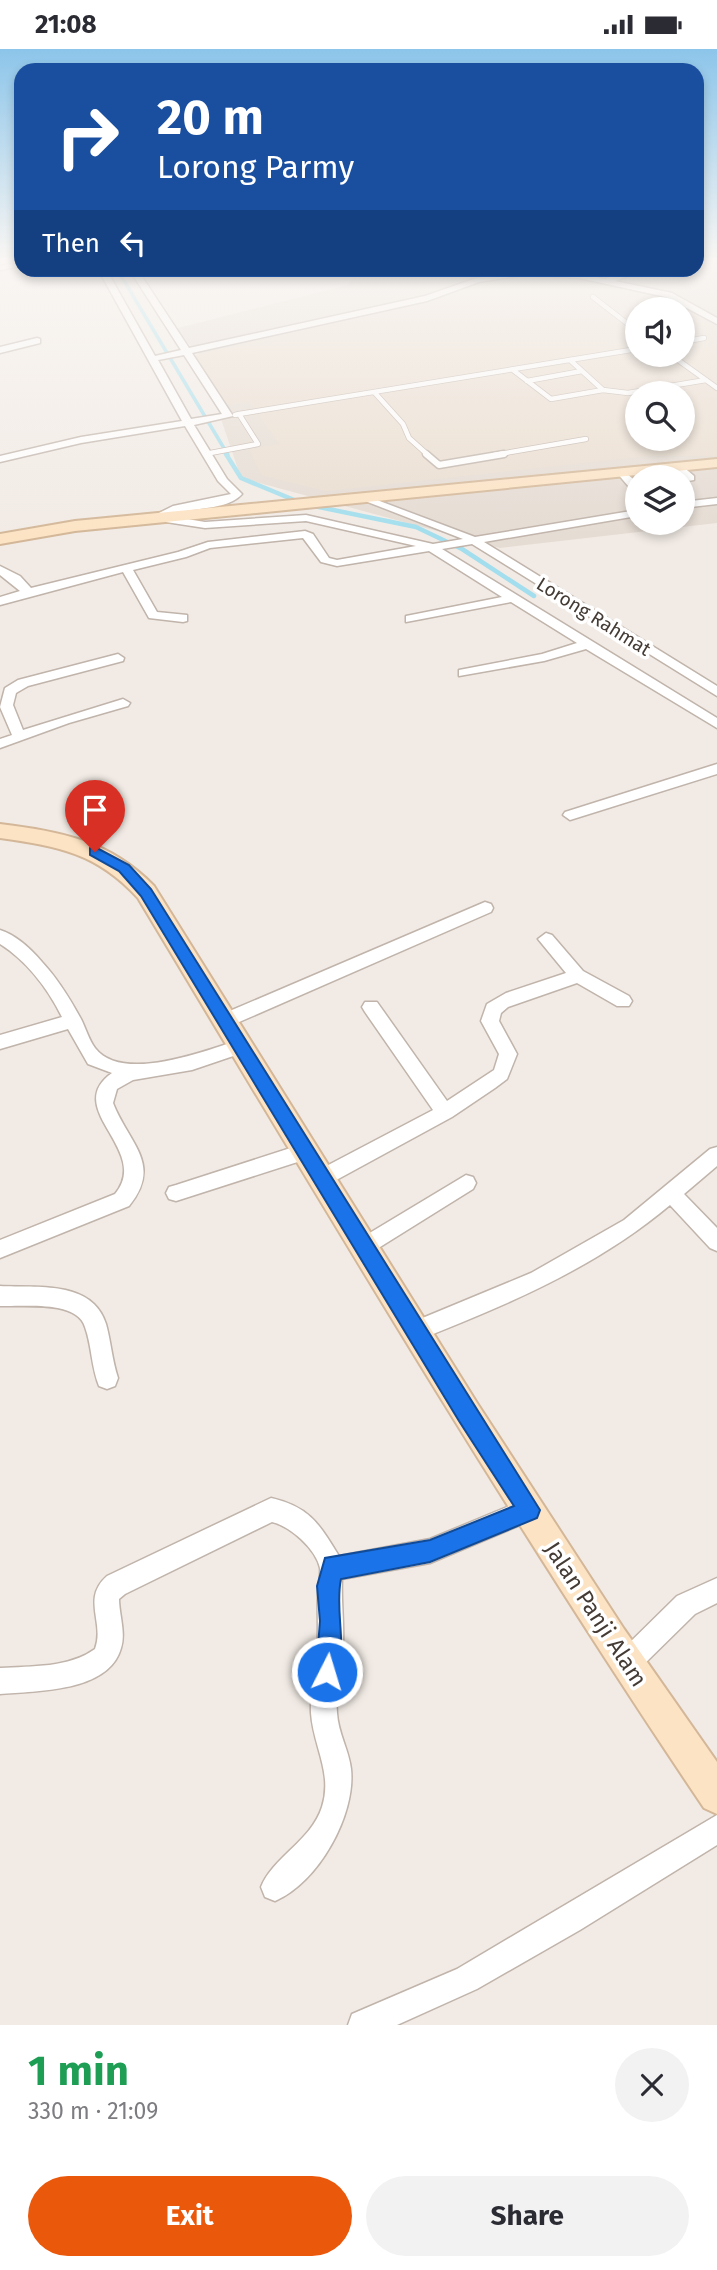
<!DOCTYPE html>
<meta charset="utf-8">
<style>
:root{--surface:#fff;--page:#f2f2f3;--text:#2b2b33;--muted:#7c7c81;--accent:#ea580c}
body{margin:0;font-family:"Fira Sans",sans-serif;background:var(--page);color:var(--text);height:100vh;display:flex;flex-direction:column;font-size:26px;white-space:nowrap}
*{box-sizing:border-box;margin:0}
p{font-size:23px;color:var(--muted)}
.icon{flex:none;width:38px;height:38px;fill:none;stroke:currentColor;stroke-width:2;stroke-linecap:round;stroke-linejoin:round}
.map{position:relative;height:1976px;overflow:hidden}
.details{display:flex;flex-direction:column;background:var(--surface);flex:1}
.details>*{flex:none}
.hud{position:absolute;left:14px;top:14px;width:690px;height:214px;border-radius:21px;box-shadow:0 4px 10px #0003;background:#1a4fa0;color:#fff;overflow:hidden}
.fabs{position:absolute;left:625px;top:248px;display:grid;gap:14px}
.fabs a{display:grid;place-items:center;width:70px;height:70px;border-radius:50%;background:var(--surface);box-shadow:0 4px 10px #0003;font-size:35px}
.pin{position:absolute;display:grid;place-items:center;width:60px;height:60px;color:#fff;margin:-72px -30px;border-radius:50% 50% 50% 0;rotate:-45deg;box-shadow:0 0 7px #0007}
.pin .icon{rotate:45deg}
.me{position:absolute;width:77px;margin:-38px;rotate:5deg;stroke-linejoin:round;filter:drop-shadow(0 0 5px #0008)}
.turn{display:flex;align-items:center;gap:24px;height:147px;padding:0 28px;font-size:32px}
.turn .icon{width:91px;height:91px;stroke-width:2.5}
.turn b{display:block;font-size:49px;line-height:60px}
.then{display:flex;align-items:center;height:66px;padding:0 28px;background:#0003;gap:14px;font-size:26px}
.round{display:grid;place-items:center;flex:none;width:74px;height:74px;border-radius:37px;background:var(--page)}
.overview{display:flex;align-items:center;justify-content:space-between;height:119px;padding:0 28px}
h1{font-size:42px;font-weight:700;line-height:52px;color:#1e9e55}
.action{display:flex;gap:14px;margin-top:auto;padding:14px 28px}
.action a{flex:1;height:80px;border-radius:42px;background:var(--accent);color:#fff;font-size:28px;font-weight:700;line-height:80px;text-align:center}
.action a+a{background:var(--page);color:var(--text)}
.status{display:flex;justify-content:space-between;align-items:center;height:49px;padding:0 35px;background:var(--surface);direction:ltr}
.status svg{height:19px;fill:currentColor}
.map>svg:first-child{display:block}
.residential{fill:#e5dcd3;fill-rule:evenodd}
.education{fill:#eaddcf;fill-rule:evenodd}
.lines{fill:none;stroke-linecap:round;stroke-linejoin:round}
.stream-far1{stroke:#a2deed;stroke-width:3.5}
.stream{stroke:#a2deed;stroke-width:4.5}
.lane-far1-casing{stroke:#c0b4ab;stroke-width:6}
.lane-casing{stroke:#c0b4ab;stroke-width:9}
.street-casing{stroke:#c0b4ab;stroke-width:3}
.secondary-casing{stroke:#d3b798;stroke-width:4}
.lane-far1{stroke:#fff;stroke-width:4.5}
.lane{stroke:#fff;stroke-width:6}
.street{fill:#fff;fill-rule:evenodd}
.secondary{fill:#fce3c4;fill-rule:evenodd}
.route{fill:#1a73e8;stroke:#114b97;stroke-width:2}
.labels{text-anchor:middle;stroke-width:7;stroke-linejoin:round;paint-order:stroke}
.far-street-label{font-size:19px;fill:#443b35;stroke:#fff}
.street-label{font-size:23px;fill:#443b35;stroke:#fff}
</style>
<div class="status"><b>21:08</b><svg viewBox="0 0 49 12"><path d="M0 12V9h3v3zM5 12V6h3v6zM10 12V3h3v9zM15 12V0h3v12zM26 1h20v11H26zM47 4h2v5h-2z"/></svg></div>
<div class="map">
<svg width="717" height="1976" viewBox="0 0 717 1976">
<rect width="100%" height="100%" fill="#f2ebe5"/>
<path class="residential" d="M697,211H717V474L500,499L241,429L199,305L174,280L348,236L357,221L696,220ZM637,261H682V306H637ZM637,345H682V390H637ZM637,429H682V474H637Z"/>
<path class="education" d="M549,225L591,230L675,250L716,279L717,407H649L326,442L261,426L249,400L279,395L250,353L223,356L195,306L448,247L460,239L494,230ZM637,261H682V306H637ZM637,345H682V390H637Z"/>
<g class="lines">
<path class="stream-far1" d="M117,220L228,406"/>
<path class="stream" d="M226,405L241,429L299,453
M309,456L416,478L462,500L534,547"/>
<g class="lane-far1-casing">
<path id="lane-far1" d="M593,248L637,282
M682,293L704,289
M671,306L717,339
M513,321L551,350L603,341L570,311
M527,332L582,322
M603,341L628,344L706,331
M375,344L403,375L409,389L428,406
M239,365L637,300
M205,405L258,395L239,365L235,366
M494,406L586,390"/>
</g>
<g class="lane-casing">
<path id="lane" d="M426,405L439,416L504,405"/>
</g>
<g class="street-casing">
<path id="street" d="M21,213V217L0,221V217Z
M98,220H106L155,307L181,301L129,220H137L189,299L425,247L477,229L523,222L579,225L605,230L633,220H646L615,232L672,244L717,269V275L666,248L579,229L523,226L479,233L427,252L192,304L233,367L194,376L227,430L242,445C226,463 190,457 169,467L205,473L306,466L433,495L463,490L360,450L369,448L475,488L637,461V467L484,493L717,637V647L472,495L442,500L717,669V679L586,600L544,612L459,627V621L542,605L577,594L511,553L406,573V567L502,548L429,502L337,517L321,513L303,489L210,499L186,508L133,521L157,563L187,566V572L183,573L149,569L123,523L0,556V548L20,542L0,526V517L20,527L31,539L178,503L208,493L305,482L313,485L329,509L337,511L416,497L306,472L205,479L153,471V467L173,457L231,445L218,432L185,377L81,394L0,413V407L81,388L182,372ZM184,306L222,365L191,370L158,311Z
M37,289L40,290V294L0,304V298Z
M681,416L694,427V431L682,433V429H678L682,427L676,419Z
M622,421L637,433V439L629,438L617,424Z
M717,449V455L682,459V453Z
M118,605L124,609L123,612L28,637L16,644L13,656L23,681L123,650L130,654L128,657L69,674L0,699V690L12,686L0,658L5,639L18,631Z
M717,715V725L570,771L563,766L565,763Z
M485,853L491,855L493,859L491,863L230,977H218L215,972L218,967Z
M0,881C16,886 31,900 42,913C58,930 70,950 81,970C86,980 89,991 95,999C122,1035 208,1001 242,990L248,992L251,997L248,1002L192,1021L133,1031L117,1040L113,1054C129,1095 163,1115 129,1157L0,1209V1191L115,1145C152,1101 61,1060 112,1024L88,1015L68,980L0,1000V986L62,968C48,940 27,912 0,895Z
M546,884L552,886L583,922L629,947L632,952L629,957H617L577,934L508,958L501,964L499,972L517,1005L507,1030L495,1039L452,1068L329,1135L322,1137L315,1135L312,1129L315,1123L433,1061L365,963L362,958L365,953H377L447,1052L494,1021L499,1005L481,972L487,955L506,944L566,924L538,890Z
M306,1094L313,1096L315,1102L313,1108L176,1152L169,1150L166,1144L169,1138L176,1136Z
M717,1098V1117L684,1145L717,1179V1202L710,1199L670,1156C595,1219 505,1257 415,1292L408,1289L404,1282L408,1275L531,1224L624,1171L710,1100Z
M466,1126L473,1128L476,1134L473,1140L372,1203L365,1206L358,1203L355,1197L358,1191Z
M0,1237C37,1239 92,1231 106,1275C111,1293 112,1311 118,1329L115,1337L107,1340L99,1337C91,1317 92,1297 85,1278C77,1251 23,1258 0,1257Z
M271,1449C310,1458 319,1475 339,1507L430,1490L529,1449L537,1453L541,1461L537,1469L430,1514L342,1530C341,1552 344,1573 343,1594C341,1617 335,1640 337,1664C338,1684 349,1701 351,1720C356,1766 318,1834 275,1852L265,1848L261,1838C273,1808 311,1792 322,1758C333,1724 313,1697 311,1664C310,1642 315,1621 317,1600C319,1582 317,1564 318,1546C318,1538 321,1527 320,1519C316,1500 290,1477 272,1473L125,1545L119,1550C119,1565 126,1584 121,1599C109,1643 37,1642 0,1645V1619C31,1617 69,1619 95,1600C105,1573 81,1550 107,1527Z
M717,1529V1554L695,1565L636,1623L627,1627L618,1623L614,1614L618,1605L677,1547Z
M717,1766V1796L580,1881L477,1940L397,1976H348L352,1965L457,1920Z"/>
</g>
<g class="secondary-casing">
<path id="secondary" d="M717,410V418L75,482L0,495V485L75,472Z
M0,775C62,783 109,791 154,837L477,1354L624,1580L717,1713V1765L704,1759C504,1462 322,1155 138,849C97,804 58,797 0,789Z"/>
</g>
<use href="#lane-far1" class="lane-far1"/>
<use href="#lane" class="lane"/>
<use href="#street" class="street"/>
<use href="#secondary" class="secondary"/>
</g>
<linearGradient id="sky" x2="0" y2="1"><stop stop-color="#8cc5ea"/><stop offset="0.43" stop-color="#f9f6f3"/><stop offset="1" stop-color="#f9f6f3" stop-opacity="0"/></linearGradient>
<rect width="717" height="488" fill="url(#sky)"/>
<path class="route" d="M95,798L129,816L151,840L540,1461L537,1469L430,1513L341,1530C334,1562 349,1599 335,1631L327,1634L319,1631L316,1623L320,1572L317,1537L325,1509L430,1491L514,1457L459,1372L141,847L119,822L90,806V799Z"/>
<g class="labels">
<g class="far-street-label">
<text transform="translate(594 567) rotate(32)" y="7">Lorong Rahmat</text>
</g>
<g class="street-label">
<text transform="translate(596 1565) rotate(57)" y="8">Jalan Panji Alam</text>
</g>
</g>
</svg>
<div class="fabs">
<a><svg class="icon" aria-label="sound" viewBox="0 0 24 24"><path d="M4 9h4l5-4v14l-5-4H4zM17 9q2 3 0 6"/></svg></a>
<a><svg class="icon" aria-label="search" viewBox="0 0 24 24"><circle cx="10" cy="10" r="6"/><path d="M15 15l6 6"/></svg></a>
<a><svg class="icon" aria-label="layers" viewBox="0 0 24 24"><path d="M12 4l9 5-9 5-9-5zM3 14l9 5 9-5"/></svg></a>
</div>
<div class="pin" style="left:95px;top:803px;background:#d93025"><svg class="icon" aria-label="arrive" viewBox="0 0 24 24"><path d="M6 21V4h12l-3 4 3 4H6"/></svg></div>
<svg class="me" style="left:327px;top:1623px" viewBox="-20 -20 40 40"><circle r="17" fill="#1a73e8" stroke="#fff" stroke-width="3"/><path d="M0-11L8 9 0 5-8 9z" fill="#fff"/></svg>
<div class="hud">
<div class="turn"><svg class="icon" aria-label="right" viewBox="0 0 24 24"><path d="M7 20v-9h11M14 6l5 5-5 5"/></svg><div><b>20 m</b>Lorong Parmy</div></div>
<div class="then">Then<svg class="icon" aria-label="left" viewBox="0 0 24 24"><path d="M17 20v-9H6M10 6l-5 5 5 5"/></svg></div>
</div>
</div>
<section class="details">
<div class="overview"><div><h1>1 min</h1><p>330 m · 21:09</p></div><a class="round"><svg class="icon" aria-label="close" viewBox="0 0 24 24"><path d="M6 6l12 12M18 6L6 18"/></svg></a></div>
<div class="action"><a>Exit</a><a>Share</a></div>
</section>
